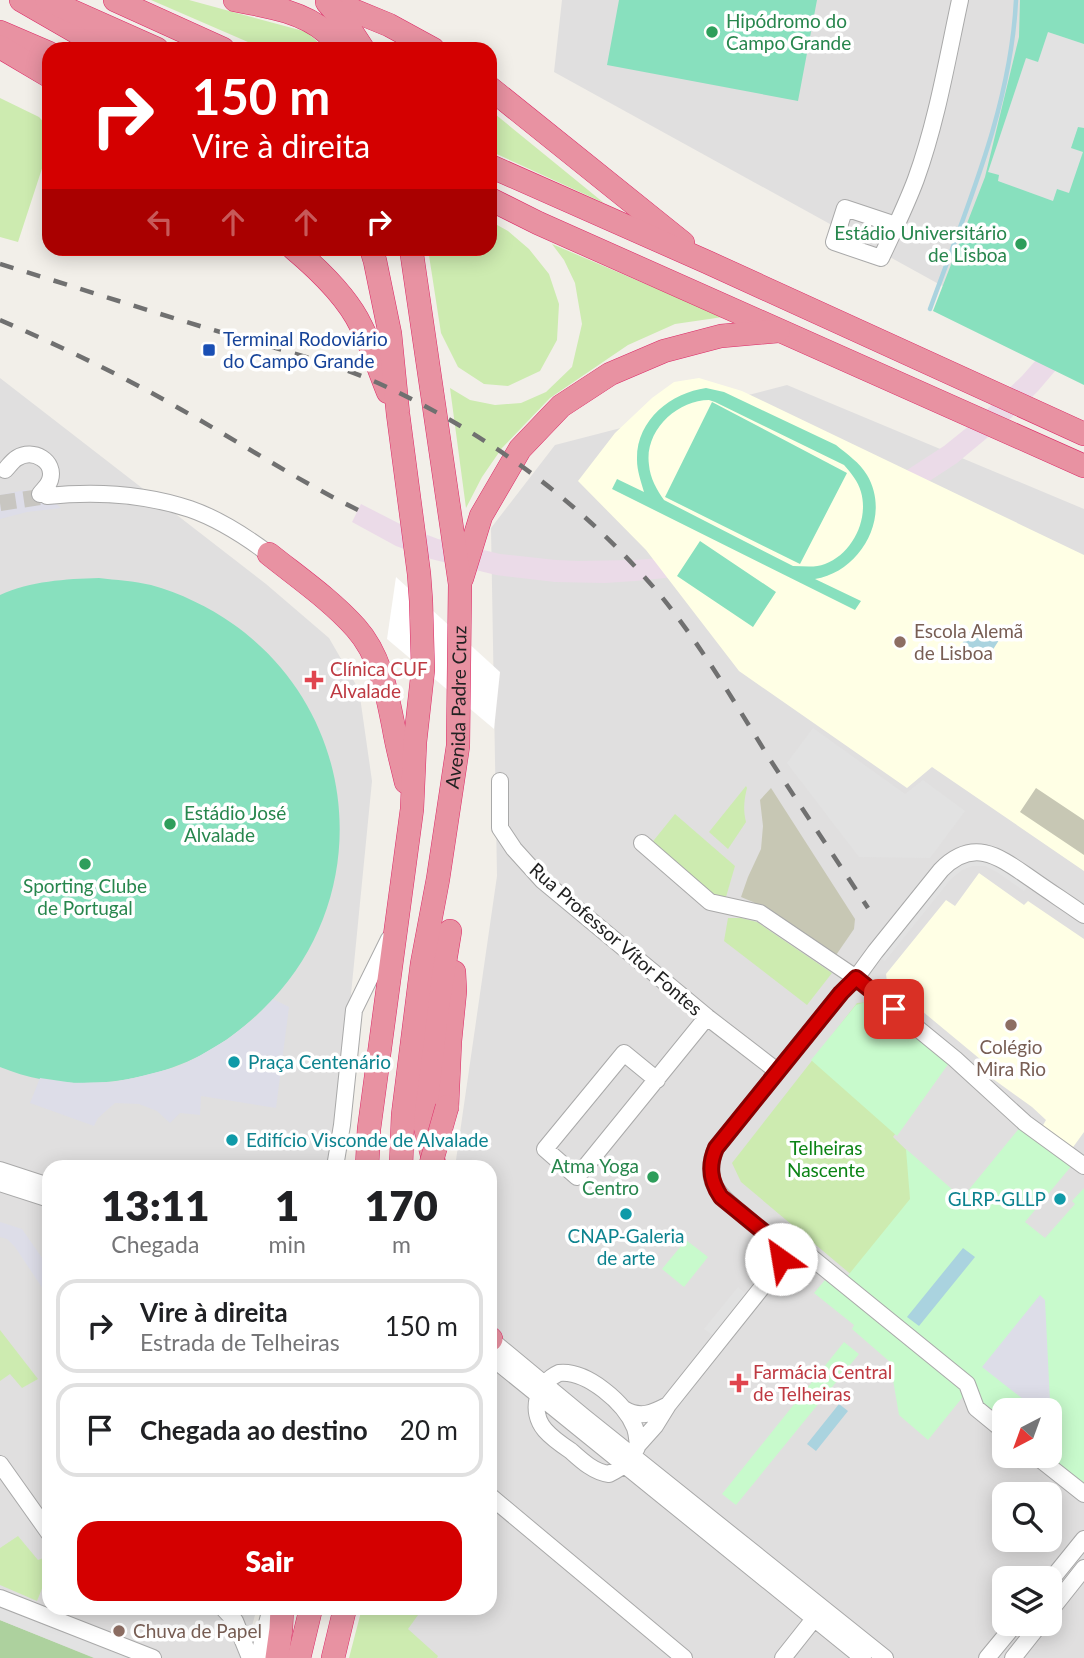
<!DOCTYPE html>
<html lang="pt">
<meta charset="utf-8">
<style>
:root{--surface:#fff;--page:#f6f6f6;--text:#202124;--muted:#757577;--line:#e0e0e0;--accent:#d40000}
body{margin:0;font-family:Lato,sans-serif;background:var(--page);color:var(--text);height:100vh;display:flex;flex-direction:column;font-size:26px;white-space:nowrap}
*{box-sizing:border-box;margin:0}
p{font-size:23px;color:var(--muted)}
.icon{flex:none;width:38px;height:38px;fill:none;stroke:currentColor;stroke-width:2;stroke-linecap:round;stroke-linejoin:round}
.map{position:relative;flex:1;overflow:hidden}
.side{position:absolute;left:42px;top:1160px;width:455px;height:455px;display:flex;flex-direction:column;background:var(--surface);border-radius:21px;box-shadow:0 4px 18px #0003}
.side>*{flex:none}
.banner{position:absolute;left:42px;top:42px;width:455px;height:214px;border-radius:21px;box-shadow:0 4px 18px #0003;background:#d40000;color:#fff;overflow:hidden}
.needle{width:46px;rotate:221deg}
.fabs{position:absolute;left:992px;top:1398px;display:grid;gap:14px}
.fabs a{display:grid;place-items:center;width:70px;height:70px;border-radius:14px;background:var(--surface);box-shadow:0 4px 18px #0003;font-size:35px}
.pin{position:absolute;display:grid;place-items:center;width:60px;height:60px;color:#fff;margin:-30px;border-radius:14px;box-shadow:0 4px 10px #0006}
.me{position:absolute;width:77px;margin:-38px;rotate:328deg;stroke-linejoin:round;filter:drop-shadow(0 0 5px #0008)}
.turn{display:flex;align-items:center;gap:24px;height:147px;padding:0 35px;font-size:32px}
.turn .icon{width:91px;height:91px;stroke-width:2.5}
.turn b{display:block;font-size:49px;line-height:60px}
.lanes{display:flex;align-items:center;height:66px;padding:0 35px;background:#0003;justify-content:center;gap:35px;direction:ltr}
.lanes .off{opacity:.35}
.eta{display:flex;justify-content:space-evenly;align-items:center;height:119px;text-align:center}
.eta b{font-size:42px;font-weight:800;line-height:49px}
.primary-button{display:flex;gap:14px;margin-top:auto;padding:14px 35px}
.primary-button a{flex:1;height:80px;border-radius:21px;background:var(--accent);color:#fff;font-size:28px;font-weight:800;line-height:80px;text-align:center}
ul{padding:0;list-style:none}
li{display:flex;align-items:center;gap:21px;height:94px;margin:0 14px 10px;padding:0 21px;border:4px solid var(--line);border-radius:21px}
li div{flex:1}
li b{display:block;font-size:26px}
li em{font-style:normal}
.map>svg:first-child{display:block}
.residential{fill:#e0dfdf;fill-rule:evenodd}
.industrial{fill:#ebdbe8}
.education{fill:#ffffe5}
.construction{fill:#c7c7b4}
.grass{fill:#cdebb0}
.forest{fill:#add19e}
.park{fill:#c8facc}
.pitch{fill:#88e0be;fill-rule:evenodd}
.parking{fill:#e2e2e2}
.plaza{fill:#dddde8}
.water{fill:#aad3df}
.pier{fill:#fff}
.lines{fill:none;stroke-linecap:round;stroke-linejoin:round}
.stream{stroke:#aad3df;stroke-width:4.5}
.minor-tunnel{stroke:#c8c6c1;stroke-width:16;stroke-dasharray:16 8;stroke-linecap:butt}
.minor-casing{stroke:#a9a9a9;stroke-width:18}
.highway-casing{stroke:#dc2a67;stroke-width:24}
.minor{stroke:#fff;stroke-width:16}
.highway{stroke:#e892a2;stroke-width:23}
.rail{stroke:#707070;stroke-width:4.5;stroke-dasharray:14 14;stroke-linecap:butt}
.highway-bridge-casing{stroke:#dc2a67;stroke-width:24;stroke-linecap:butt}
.highway-bridge{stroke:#e892a2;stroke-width:23}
.route-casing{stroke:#8a0000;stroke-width:18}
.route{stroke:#d40000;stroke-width:12}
.leisure-dot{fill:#2e9e5b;stroke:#fff;stroke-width:2.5}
.transit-dot{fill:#1a4fb4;stroke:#fff;stroke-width:2.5}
.education-dot{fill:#8d6e63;stroke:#fff;stroke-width:2.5}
.health-dot{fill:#e0444e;stroke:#fff;stroke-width:2.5}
.culture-dot{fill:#0f9aa8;stroke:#fff;stroke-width:2.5}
.labels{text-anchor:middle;stroke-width:7;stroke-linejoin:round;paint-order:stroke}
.leisure-label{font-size:19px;fill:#27864d;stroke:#fff;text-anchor:start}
.transit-label{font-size:19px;fill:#164399;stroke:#fff;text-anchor:start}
.education-label{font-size:19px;fill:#785e54;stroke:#fff;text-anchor:start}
.health-label{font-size:19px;fill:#be3a42;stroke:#fff;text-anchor:start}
.street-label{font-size:19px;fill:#222;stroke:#fff}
.culture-label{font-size:19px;fill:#0d838f;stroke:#fff;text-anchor:start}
.park-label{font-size:19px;fill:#0c8416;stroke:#fff}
</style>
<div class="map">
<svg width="1084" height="1658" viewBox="0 0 1084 1658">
<rect width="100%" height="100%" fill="#f2efe9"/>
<path class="residential" d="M562,0H1084V364L554,72Z
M0,378L266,584L329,638L359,690L372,781L334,1167H49V1608H257L243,1658H93L0,1620Z
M787,385L1084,509V1658H381L389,1608H490V1167H455L497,876L491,528L555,445ZM1004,1410H1050V1456H1004ZM1004,1494H1050V1540H1004ZM1004,1578H1050V1624H1004Z"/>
<path class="industrial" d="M1051,343L1067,357L1038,391L1011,418L957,463L931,480L898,501L695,575L635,581L605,583L555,582L496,575L431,559L396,546L352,522L361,504L404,526L438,539L500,554L556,560L578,561L634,560L663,558L887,483L944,446L975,421L1022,376Z"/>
<path class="education" d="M699,378L742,391L1084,555V871L932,767L907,788L739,671L646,550L578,481L615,433L652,398L674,382Z
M979,873L1024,905L1028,901L1084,939V1132L1071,1150L1042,1127L1046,1120L1032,1107L982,1071L986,1064L887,982L886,974L946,900L955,906Z"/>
<path class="construction" d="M771,788L855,919L854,929L834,958L753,902L741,897L748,877L761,849L763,826L760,800Z
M1036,788L1084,820V855L1020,812Z"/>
<path class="grass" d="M151,0H189L307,32L325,49H264Z
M0,98L39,117L49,128V147L18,242L0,237Z
M490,110L604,203L490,151Z
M490,221L508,231L529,249L549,274L559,304L557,340L540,371L508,386L484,384L458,367L441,333L428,249L490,248Z
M552,244L723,317L675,324L628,345L550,398L502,448L482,477L466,508L450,388L470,400L495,405L521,403L546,392L572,367L582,324L575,283L564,260Z
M746,786L747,788C744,800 743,810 746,822L728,849L709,832Z
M675,814L735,866L726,897L711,899L650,845Z
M728,918H741L757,922L832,973L807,1005L724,941Z
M872,1002L940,1070L893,1137L933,1176L854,1277L741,1182L732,1163L857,1003Z
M0,1330L38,1379L22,1388L10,1374L0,1381Z
M18,1536L38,1560L49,1556V1571L37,1601L0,1585V1548Z
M362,1608H423L408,1629L438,1656L437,1658H349Z"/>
<path class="forest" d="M0,1620L94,1658H0Z"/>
<path class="park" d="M872,1000L949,1063L897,1136L811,1060L856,1005Z
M1022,1125L1073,1164L1025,1222L1045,1238L1075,1204L1072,1201L1084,1188V1483L1082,1486L1045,1456H1050V1410H1004V1423L966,1393L928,1440L899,1415L890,1362L852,1329L854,1325L814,1293L825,1280L837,1289L910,1199L906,1149L962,1198Z
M686,1240L708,1257L684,1287L662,1269Z
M844,1342L859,1354L736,1505L722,1494Z"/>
<path class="pitch" d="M619,0H817L798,101L607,65Z
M1020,0H1084V385L933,311L985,177L1019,37Z
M706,388L724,392L836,445C847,454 860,463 867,475C892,517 860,572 815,579L861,601L855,610L612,489L617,479L644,492C641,481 637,471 637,460C636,420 671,393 706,388ZM709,400L715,402L844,465C851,473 858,481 861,492C869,520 852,554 825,564C815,568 804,566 793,566L664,500C657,490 650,478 649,465C644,431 677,400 709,400Z
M712,402L847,473L800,564L665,497Z
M700,541L776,592L753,627L677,576Z
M99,578C116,580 134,581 151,585C180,593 209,607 233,624C358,712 376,889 272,1000C238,1036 199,1062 151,1074C102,1087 48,1087 0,1067V595C31,581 65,579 99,578Z"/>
<path class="parking" d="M1048,32L1084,44V128L1078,127L1071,148L1083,152L1069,193L1057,189L1053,201L998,181L999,175L988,172L1026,58L1038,62Z
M813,728L905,794L923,780L965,811L930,858L859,857L787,763Z
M972,860L986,861L1000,867L1028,886L1024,891L997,872L985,866H973L962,870L951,879L885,961L880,958L947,875L959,864Z
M738,1287L747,1295L714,1336L704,1329Z
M0,1607L126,1658H95L0,1620Z"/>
<path class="plaza" d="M25,490L47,496L61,508L27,512L0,519V495Z
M273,999L289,1007L276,1108L201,1096L200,1115L180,1113L170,1123L157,1111L139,1104L115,1103L98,1118L94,1126L30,1103L40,1078L74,1083L113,1082L134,1078L177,1067L196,1058L228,1039L256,1017Z
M0,1222L22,1229L49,1268V1298L15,1247L7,1239L0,1237Z
M1040,1295L1045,1300L1051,1422L1050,1410H1037L982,1367Z"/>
<path class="water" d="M976,622L1001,637L985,662L960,647Z
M963,1248L975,1257L919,1326L907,1317Z
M839,1404L848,1411L816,1451L807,1444Z"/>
<path class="pier" d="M396,577L500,672L494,729L387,639Z"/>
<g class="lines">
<path class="stream" d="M930,309C966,209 1011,107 1016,0"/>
<path class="minor-tunnel" d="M0,503L47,496"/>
<g class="minor-casing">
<path id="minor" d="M896,225L845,208L834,242L881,258C893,232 906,206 916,179C937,121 947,60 960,0
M5,470C9,466 12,461 17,458C33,448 56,461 50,480C48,486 44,489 40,494
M47,496C94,491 145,494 190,509C219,519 245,536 269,554
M500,781V828L514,849L542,880L707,1017L777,1071
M642,843L710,902L760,913L856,978L955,1059L1025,1123L1084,1166
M657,1080L624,1053L545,1149L577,1177L707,1017
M335,1167L342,1125L354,1010L389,939
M0,1170L49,1186
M0,1183L49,1199
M796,1245L967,1384L976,1408L1004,1431
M490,1339L584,1417L885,1658
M490,1356L863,1658
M559,1373C587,1370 625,1403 635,1428C637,1434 637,1439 638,1445C633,1458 622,1468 609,1474C594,1472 582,1461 571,1451C562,1445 552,1438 545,1430C529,1411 537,1383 559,1373Z
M624,1409C640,1419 653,1413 668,1405
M638,1445L655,1426L668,1405L767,1281C777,1268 787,1257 775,1241C764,1232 752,1223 741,1213C717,1194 703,1180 716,1148L841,993L856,978L875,952L941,870C975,835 1002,859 1033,880C1050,892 1067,903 1084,915
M1036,1456L1084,1494
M0,1464L49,1533
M490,1496L684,1658
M1050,1581L1084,1539
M0,1598L153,1658
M223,1608L235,1621L250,1658
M1050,1611L1084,1568
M258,1658L271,1608
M783,1658L821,1610
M987,1658L1015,1624
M1013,1658L1040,1624"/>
</g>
<g class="highway-casing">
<g id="highway">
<path d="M21,0L106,49"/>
<path d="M47,0L157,49"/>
<path d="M115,0L223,49"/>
<path d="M235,0C266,6 301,11 326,32C331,37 336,44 341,49"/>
<path d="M328,0L389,25L433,49"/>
<path d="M327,2L348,26L363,49"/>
<path d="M0,32L49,53"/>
<path d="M0,47L49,76"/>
<path d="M490,88L683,243"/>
<path d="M490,166L707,262L1084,434"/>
<path d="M490,199L538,223L1084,466"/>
<path d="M293,248C318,269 347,296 361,326C372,347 379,370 388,392"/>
<path d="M269,554C299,578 331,600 356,628C381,656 387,694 394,729C397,747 402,765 406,782"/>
<path d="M462,578L481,516L520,449L561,406L610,374L664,351L721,336L778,331"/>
<path d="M447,1107L450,1041L455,991L454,972"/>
<path d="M434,1163L424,1122L437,1010L450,931"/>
<path d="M367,1167L369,1129L412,809L415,742L423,670L421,601L419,574L398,414L390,334L375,261L371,248"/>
<path id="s1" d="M401,1167L403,1115L422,964L438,879L458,746L460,584L411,248"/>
<path d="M490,1338L491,1339"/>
<path d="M277,1658L281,1629L282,1608"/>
<path d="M299,1658L311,1608"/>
<path d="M333,1658L345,1608"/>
</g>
</g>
<use href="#minor" class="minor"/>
<use href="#highway" class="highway"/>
<path class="rail" d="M0,264C76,287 151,312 227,334C277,349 331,362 378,383C488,433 584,504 661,596C703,648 736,705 771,761C803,810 836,859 868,908
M0,320C62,347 123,376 182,410C241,443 297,480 358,510"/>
<g class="highway-bridge-casing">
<path id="highway-bridge" d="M430,1167L447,1107"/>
</g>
<use href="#highway-bridge" class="highway-bridge"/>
</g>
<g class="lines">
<g class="route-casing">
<path id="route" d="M781,1259L779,1246L775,1241L721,1197C710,1181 708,1166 716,1148L841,993L856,978L894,1009"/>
</g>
<use href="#route" class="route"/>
</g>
<g class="leisure-dot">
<circle cx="712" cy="32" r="7"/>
<circle cx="1021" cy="244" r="7"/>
<circle cx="170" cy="824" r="7"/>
<circle cx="85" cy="864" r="7"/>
<circle cx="653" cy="1177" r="7"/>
</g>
<rect class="transit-dot" x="202" y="343" width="14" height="14" rx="3.5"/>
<g class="education-dot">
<circle cx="900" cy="642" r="7"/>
<circle cx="1011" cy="1025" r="7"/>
<circle cx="119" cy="1631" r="7"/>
</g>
<g class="health-dot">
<path d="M310.5 669.5h7v7h7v7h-7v7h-7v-7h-7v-7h7z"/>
<path d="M735.5 1372.5h7v7h7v7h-7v7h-7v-7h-7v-7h7z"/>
</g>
<g class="culture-dot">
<circle cx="234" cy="1062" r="7"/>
<circle cx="232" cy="1140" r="7"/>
<circle cx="1060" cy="1199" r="7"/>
<circle cx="626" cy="1214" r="7"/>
</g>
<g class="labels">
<g class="leisure-label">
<text x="726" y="28">Hipódromo do<tspan x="726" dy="22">Campo Grande</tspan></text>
<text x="1007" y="240" text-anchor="end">Estádio Universitário<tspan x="1007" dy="22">de Lisboa</tspan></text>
<text x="184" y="820">Estádio José<tspan x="184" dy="22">Alvalade</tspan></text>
<text x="85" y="893" text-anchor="middle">Sporting Clube<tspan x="85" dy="22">de Portugal</tspan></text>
<text x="639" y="1173" text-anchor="end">Atma Yoga<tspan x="639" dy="22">Centro</tspan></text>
</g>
<g class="transit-label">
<text x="223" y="346">Terminal Rodoviário<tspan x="223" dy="22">do Campo Grande</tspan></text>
</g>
<g class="education-label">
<text x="914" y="638">Escola Alemã<tspan x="914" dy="22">de Lisboa</tspan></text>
<text x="1011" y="1054" text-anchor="middle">Colégio<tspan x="1011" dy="22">Mira Rio</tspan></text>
<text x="133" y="1638">Chuva de Papel</text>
</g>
<g class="health-label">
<text x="330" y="676">Clínica CUF<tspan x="330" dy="22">Alvalade</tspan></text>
<text x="753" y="1379">Farmácia Central<tspan x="753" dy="22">de Telheiras</tspan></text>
</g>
<g class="street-label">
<text dy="7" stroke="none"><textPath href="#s1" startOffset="464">Avenida Padre Cruz</textPath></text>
<text transform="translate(616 939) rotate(41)" y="7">Rua Professor Vítor Fontes</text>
</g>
<g class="culture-label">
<text x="248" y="1069">Praça Centenário</text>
<text x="246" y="1147">Edifício Visconde de Alvalade</text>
<text x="1046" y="1206" text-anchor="end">GLRP-GLLP</text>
<text x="626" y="1243" text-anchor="middle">CNAP-Galeria<tspan x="626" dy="22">de arte</tspan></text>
</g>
<g class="park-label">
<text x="826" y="1155">Telheiras<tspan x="826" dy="22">Nascente</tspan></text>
</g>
</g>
</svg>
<div class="fabs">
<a><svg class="needle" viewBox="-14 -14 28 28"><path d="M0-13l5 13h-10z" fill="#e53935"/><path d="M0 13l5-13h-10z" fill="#757577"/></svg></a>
<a><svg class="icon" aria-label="search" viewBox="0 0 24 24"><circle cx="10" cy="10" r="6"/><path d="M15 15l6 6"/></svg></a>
<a><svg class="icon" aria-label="layers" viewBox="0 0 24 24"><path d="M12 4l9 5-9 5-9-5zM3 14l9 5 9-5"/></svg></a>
</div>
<div class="pin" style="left:894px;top:1009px;background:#d93025"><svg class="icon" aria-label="arrive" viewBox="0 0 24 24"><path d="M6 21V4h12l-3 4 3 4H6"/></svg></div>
<svg class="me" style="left:781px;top:1259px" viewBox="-20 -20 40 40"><circle r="19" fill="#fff"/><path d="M0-13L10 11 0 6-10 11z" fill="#d40000"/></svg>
<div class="banner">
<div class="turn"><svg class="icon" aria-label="right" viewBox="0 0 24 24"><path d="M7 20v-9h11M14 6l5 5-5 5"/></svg><div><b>150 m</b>Vire à direita</div></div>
<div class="lanes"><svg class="icon off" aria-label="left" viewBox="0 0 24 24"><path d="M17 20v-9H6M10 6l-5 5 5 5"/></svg><svg class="icon off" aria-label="ahead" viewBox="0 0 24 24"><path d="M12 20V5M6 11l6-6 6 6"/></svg><svg class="icon off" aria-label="ahead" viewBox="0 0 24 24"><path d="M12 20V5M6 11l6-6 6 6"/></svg><svg class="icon" aria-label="right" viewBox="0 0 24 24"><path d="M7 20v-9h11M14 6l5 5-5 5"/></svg></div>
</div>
<section class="side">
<div class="eta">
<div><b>13:11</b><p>Chegada</p></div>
<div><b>1</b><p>min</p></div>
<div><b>170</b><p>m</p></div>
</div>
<ul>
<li><svg class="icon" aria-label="right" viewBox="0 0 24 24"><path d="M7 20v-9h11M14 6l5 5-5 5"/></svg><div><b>Vire à direita</b><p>Estrada de Telheiras</p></div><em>150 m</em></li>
<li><svg class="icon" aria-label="arrive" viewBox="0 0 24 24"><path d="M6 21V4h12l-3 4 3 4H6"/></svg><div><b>Chegada ao destino</b></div><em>20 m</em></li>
</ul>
<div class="primary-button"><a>Sair</a></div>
</section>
</div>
